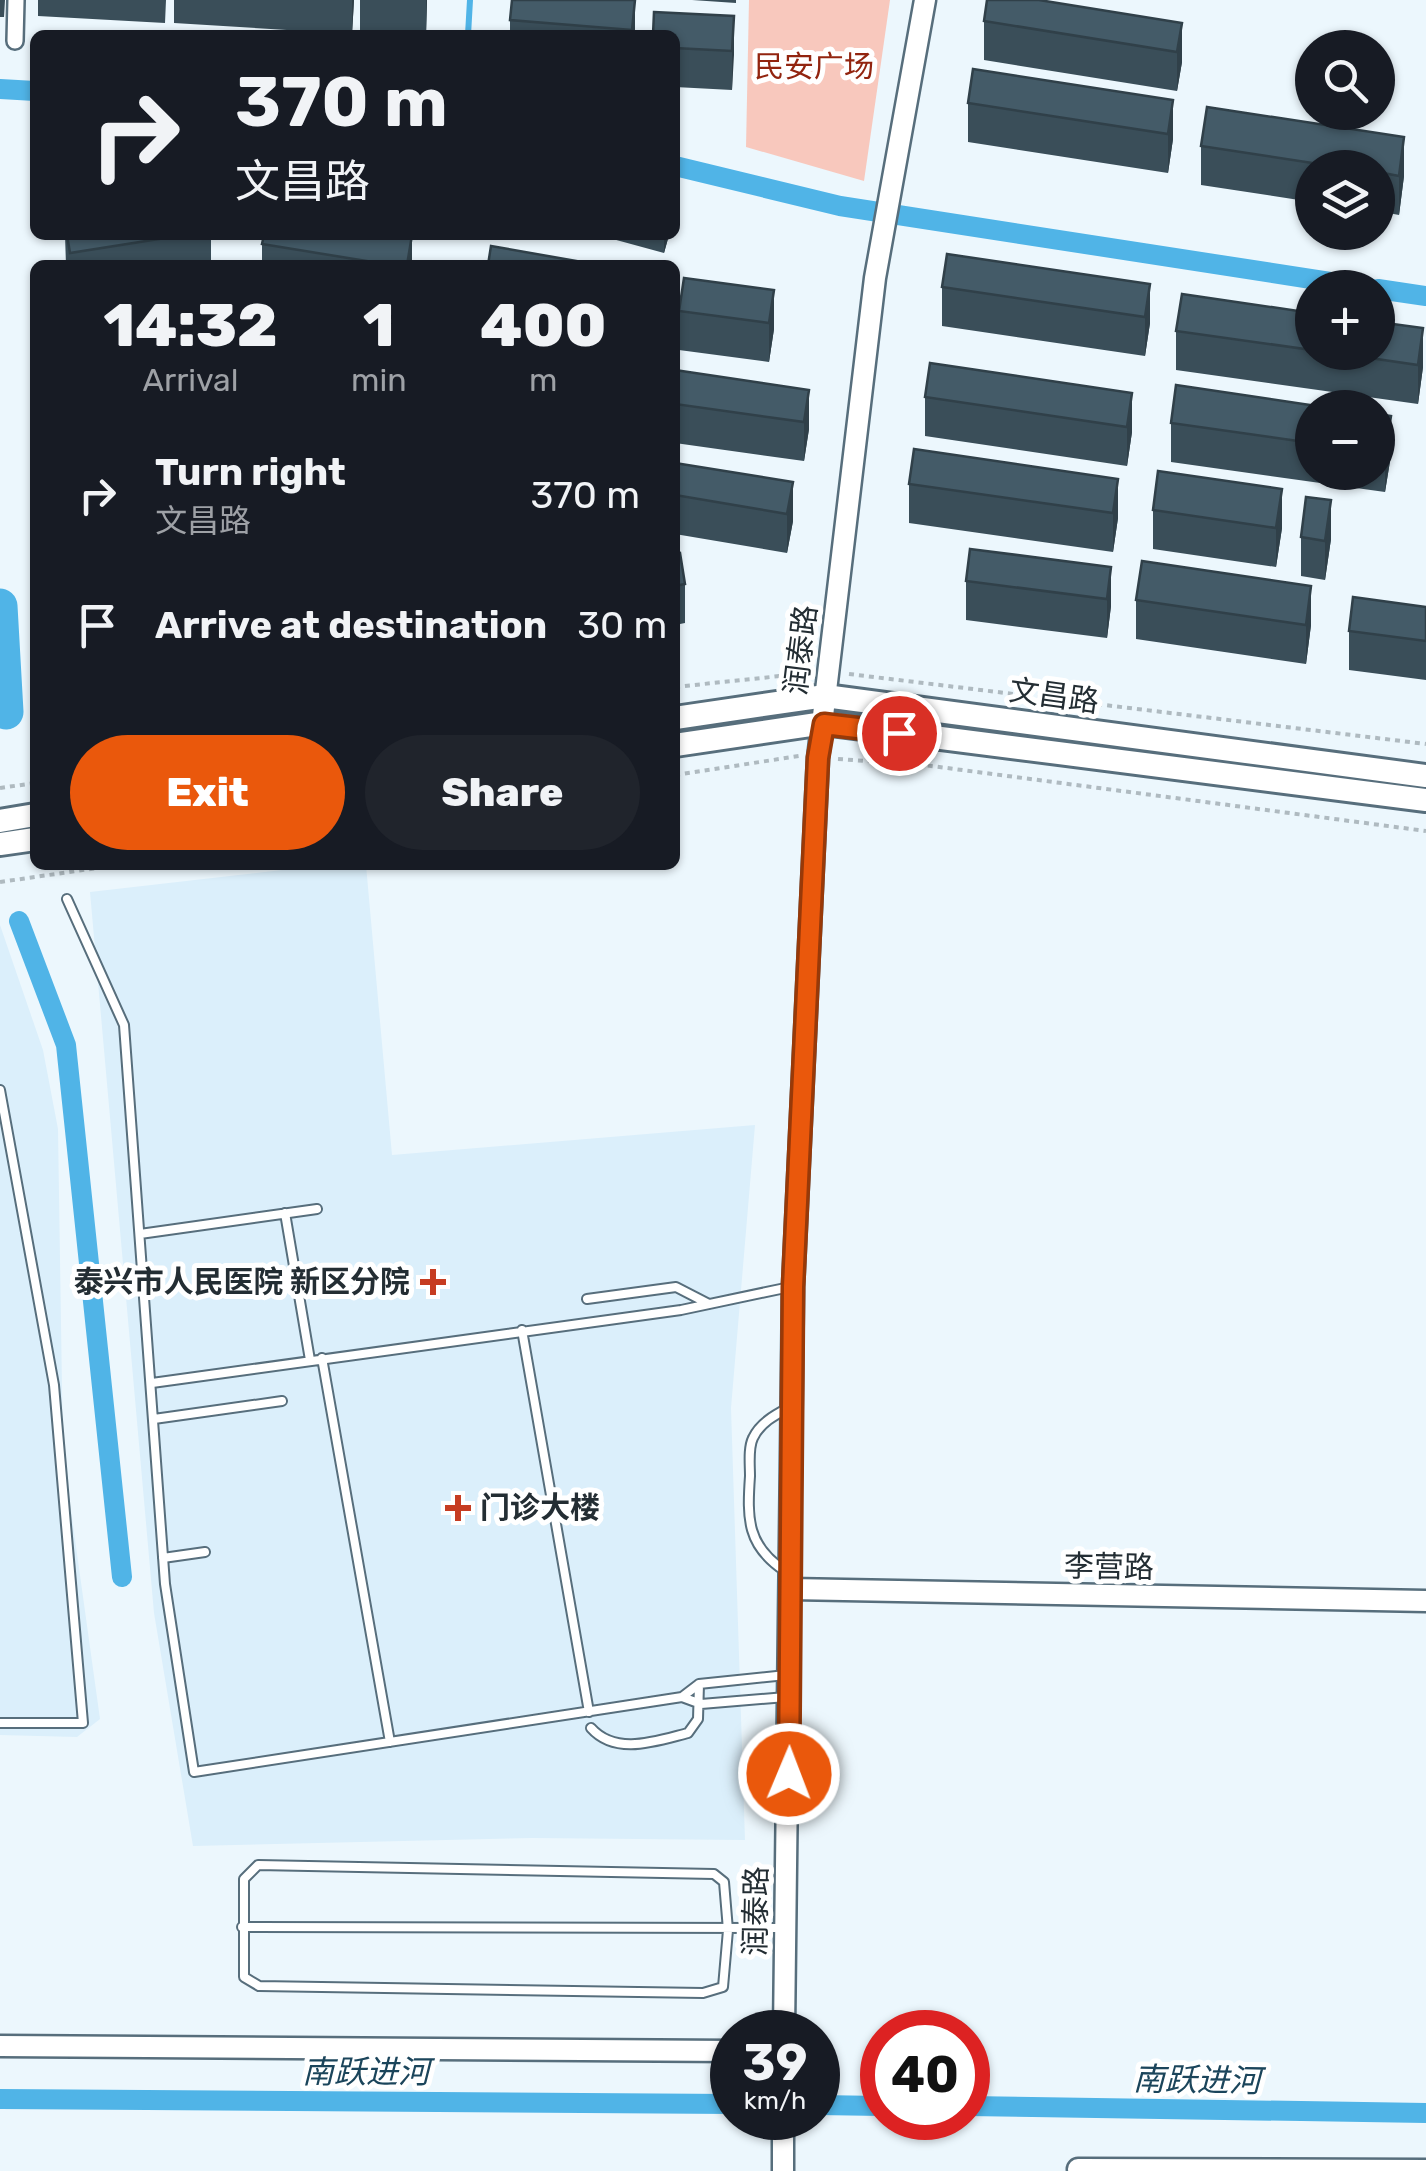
<!DOCTYPE html>
<meta charset="utf-8">
<style>
:root{--surface:#171b24;--page:#20242c;--text:#f1f3f6;--muted:#9ea1a6;--accent:#ea580c}
body{margin:0;font-family:Rubik,"Noto Sans SC",sans-serif;background:var(--page);color:var(--text);height:100vh;display:flex;flex-direction:column;font-size:38px;white-space:nowrap}
*{box-sizing:border-box;margin:0}
p{font-size:32px;color:var(--muted)}
.icon{flex:none;width:55px;height:55px;fill:none;stroke:currentColor;stroke-width:2;stroke-linecap:round;stroke-linejoin:round}
.map{position:relative;flex:1;overflow:hidden}
.side{position:absolute;left:30px;top:260px;width:650px;height:610px;display:flex;flex-direction:column;background:var(--surface);border-radius:15px;box-shadow:0 2px 8px #0004}
.side>*{flex:none}
.banner{position:absolute;left:30px;top:30px;width:650px;height:210px;border-radius:15px;box-shadow:0 2px 8px #0004;background:#171b24;color:var(--text);overflow:hidden}
.fabs{position:absolute;left:1295px;top:30px;display:grid;gap:20px}
.fabs a{display:grid;place-items:center;width:100px;height:100px;border-radius:50%;background:var(--surface);box-shadow:0 2px 8px #0004;font-size:50px}
.speed{position:absolute;left:710px;top:2010px;display:flex;gap:20px;font-size:50px;font-weight:700;text-align:center}
.speed>*{display:grid;place-content:center;width:130px;height:130px;border-radius:50%;background:var(--surface);box-shadow:0 2px 8px #0004;line-height:1}
.speed small{font-size:25px;font-weight:400}
.speed .limit{border:15px solid #d22;background:#fff;color:#111}
.pin{position:absolute;display:grid;place-items:center;width:85px;height:85px;color:#fff;margin:-42px;border:5px solid #fff;border-radius:50%;box-shadow:0 2px 10px #0007}
.me{position:absolute;width:110px;margin:-55px;rotate:1deg;stroke-linejoin:round;filter:drop-shadow(0 0 8px #0008)}
.turn{display:flex;align-items:center;gap:35px;height:210px;padding:0 40px;font-size:45px}
.turn .icon{width:130px;height:130px;stroke-width:2.5}
.turn b{display:block;font-size:70px;line-height:85px}
.eta{display:flex;justify-content:space-evenly;align-items:center;height:170px;text-align:center}
.eta b{font-size:60px;font-weight:800;line-height:70px}
.cta{display:flex;gap:20px;margin-top:auto;padding:20px 40px}
.cta a{flex:1;height:115px;border-radius:60px;background:var(--accent);color:#fff;font-size:40px;font-weight:800;line-height:115px;text-align:center}
.cta a+a{background:var(--page);color:var(--text)}
ul{padding:0;list-style:none}
li{display:flex;align-items:center;gap:30px;height:130px;padding:0 40px}
li div{flex:1}
li b{display:block;font-size:38px}
li em{font-style:normal}
.map>svg:first-child{display:block}
.built{fill:#dbeffb}
.green{fill:#f8c8bd}
.lines{fill:none;stroke-linecap:round;stroke-linejoin:round}
.stream{stroke:#50b4e7;stroke-width:6}
.canal{stroke:#50b4e7;stroke-width:20}
.river{stroke:#50b4e7;stroke-width:35}
.service-casing{stroke:#576e7c;stroke-width:12}
.minor-casing{stroke:#576e7c;stroke-width:20}
.tertiary-casing{stroke:#576e7c;stroke-width:25}
.secondary-casing{stroke:#576e7c;stroke-width:28}
.path{stroke:#afbac0;stroke-width:4;stroke-dasharray:5 5;stroke-linecap:butt}
.service{stroke:#fff;stroke-width:8}
.minor{stroke:#fff;stroke-width:15}
.tertiary{stroke:#fff;stroke-width:20}
.secondary{stroke:#fff;stroke-width:22}
.wall{fill:#3a4e59}
.shaded-wall{fill:#304049}
.building{fill:#445b68;stroke:#304049;stroke-width:2.5}
.route-casing{stroke:#983908;stroke-width:25}
.route{stroke:#ea580c;stroke-width:18}
.poi-dot{fill:#c63c21;stroke:#fff;stroke-width:4}
.labels{text-anchor:middle;stroke-width:10;stroke-linejoin:round;paint-order:stroke}
.park-label{font-size:30px;fill:#92240f;stroke:#fff}
.street-label{font-size:30px;fill:#232d33;stroke:#fff}
.poi-label{font-size:30px;font-weight:bold;fill:#232d33;stroke:#fff;text-anchor:end}
.water-label{font-size:32px;font-style:italic;fill:#1b455b;stroke:#fff}
</style>
<div class="map">
<svg width="1426" height="2171" viewBox="0 0 1426 2171">
<rect width="100%" height="100%" fill="#ecf7fd"/>
<path class="built" d="M326,865H366L392,1155L755,1125L731,1408L745,1840L532,1838L193,1846L154,1613L90,892Z
M0,925L43,1050L58,1129L63,1453L100,1719L77,1737L0,1735Z"/>
<path class="green" d="M749,0H890L864,181L746,147Z"/>
<g class="lines">
<path class="stream" d="M468,35L470,0"/>
<path class="canal" d="M0,89L35,91
M675,166L840,206L1369,288
M1378,289L1426,296
M19,921L66,1045L122,1577
M0,2099L732,2104
M818,2105L882,2106
M968,2106L1426,2113"/>
<path class="river" d="M0,606L6,712"/>
<g class="service-casing">
<path id="service" d="M67,899L124,1025L165,1584L194,1772L682,1697L699,1684L786,1675
M0,1090L54,1385L83,1723H0
M285,1213L310,1360
M140,1234L317,1209
M587,1299L676,1287L709,1304
M522,1330L589,1712
M322,1358L390,1742
M152,1383L681,1310L790,1287
M154,1419L282,1401
M163,1558L205,1552
M785,1571C747,1546 747,1519 750,1476C750,1465 748,1448 753,1438C760,1423 775,1415 788,1408
M682,1697L701,1704L786,1697
M591,1728C616,1756 656,1741 688,1733L698,1719L699,1684
M258,1865L714,1874L724,1882L728,1930L723,1987L703,1993L259,1986L244,1977V1879Z
M242,1927L781,1928"/>
</g>
<g class="minor-casing">
<path id="minor" d="M15,41L16,0"/>
</g>
<g class="tertiary-casing">
<path id="tertiary" d="M791,1589L1426,1601
M784,2032L793,1287L818,758L875,278L925,0
M0,2046L732,2051
M1078,2169L1426,2170
M783,2171V2118"/>
</g>
<g class="secondary-casing">
<path id="secondary" d="M675,718L825,696L1426,776
M675,745L824,723L1426,800
M0,821L35,815
M0,844L35,839"/>
</g>
<path class="path" d="M849,674L1426,744
M675,687L809,673
M838,759L924,765L1426,831
M675,775L799,756
M0,788L35,783
M0,882L118,865"/>
<use href="#service" class="service"/>
<use href="#minor" class="minor"/>
<use href="#tertiary" class="tertiary"/>
<use href="#secondary" class="secondary"/>
</g>
<path class="wall" d="M0,0H5L4,17H0Z
M38,0H166L165,23L38,16Z
M174,0H354L352,34L174,23Z
M360,0H427L426,35H360Z
M635,0V35H510V20Z
M692,0H736V3Z
M734,16L732,90L675,87V35Z
M984,21L1182,23V62L1177,91L984,60Z
M1173,100V139L1168,173L968,142V103Z
M1207,107L1404,137V176L1399,215L1378,211V168H1312V202L1201,185V146Z
M65,235H211V265H66Z
M598,235H669L664,253Z
M262,244L412,265H262Z
M1150,284V323L1145,356L942,326V287Z
M774,290V329L769,362L679,350V311Z
M1312,313V352H1378L1423,367L1418,404L1176,370V331Z
M675,370L809,390V429L804,461L675,443Z
M1132,393V432L1127,466L925,436V397Z
M1312,408V472H1378V414L1391,455L1385,492L1171,462V423Z
M675,463L793,482V521L787,553L675,534Z
M1118,479V518L1113,552L909,523V484Z
M1153,510L1282,528L1276,567L1153,549Z
M1301,537L1331,539L1325,580L1301,576Z
M675,554L685,584V623L675,625Z
M1111,567V606L1107,638L966,620V581Z
M1136,600L1311,625L1306,664L1136,639Z
M1426,607V680L1349,670V631Z"/>
<path class="shaded-wall" d="M352,0H354L352,34Z
M426,0H427L426,35Z
M635,0V35H632Z
M734,16V55L732,90V51Z
M1182,23V62L1177,91V52Z
M1173,100V139L1168,173V134Z
M1404,137V176L1399,215V176Z
M412,235V265H407Z
M664,235H669L664,253Z
M1150,284V323L1145,356V317Z
M774,290V329L769,362V323Z
M1423,328V367L1418,404V365Z
M809,390V429L804,461V422Z
M1132,393V432L1127,466V427Z
M1391,416V455L1385,492V453Z
M1118,479V518L1113,552V513Z
M793,482V521L787,553V514Z
M1282,489V528L1276,567V528Z
M1331,500V539L1325,580V541Z
M1111,567V606L1107,638V599Z
M1311,586V625L1306,664V625Z"/>
<path class="building" d="M512,0H635L632,30L510,20Z
M987,0H1039L1182,23L1177,52L984,21Z
M654,12L734,16L732,51L675,48V35H653Z
M973,69L1173,100L1168,134L968,103Z
M1207,107L1404,137L1399,176L1378,172V168H1345L1201,146Z
M67,235H184L70,253Z
M264,235H412L407,265H391L262,244Z
M491,246L599,265H488Z
M947,254L1150,284L1145,317L942,287Z
M684,278L774,290L769,323L679,311Z
M1182,294L1312,313V350L1176,331Z
M1378,322L1423,328L1418,365L1329,352H1378Z
M930,363L1132,393L1127,427L925,397Z
M675,370L809,390L804,422L675,404Z
M1176,385L1330,408H1312V443L1171,423Z
M1378,414L1391,416L1385,453L1378,452Z
M914,449L1118,479L1113,513L909,484Z
M675,463L793,482L787,514L675,495Z
M1158,471L1282,489L1276,528L1153,510Z
M1306,497L1331,500L1325,541L1301,537Z
M970,549L1111,567L1107,599L966,581Z
M680,553L685,584L675,586V554Z
M1142,561L1311,586L1306,625L1136,600Z
M1353,597L1426,607V641L1349,631Z"/>
<g class="lines">
<g class="route-casing">
<path id="route" d="M789,1774L793,1287L818,758L824,724L899,733"/>
</g>
<use href="#route" class="route"/>
</g>
<g class="poi-dot">
<path d="M428 1267h10v10h10v10h-10v10h-10v-10h-10v-10h10z"/>
<path d="M453 1493h10v10h10v10h-10v10h-10v-10h-10v-10h10z"/>
</g>
<g class="labels">
<g class="park-label">
<text x="814" y="77">民安广场</text>
</g>
<g class="street-label">
<text transform="translate(801 650) rotate(-83)" y="10">润泰路</text>
<text transform="translate(1054 696) rotate(8)" y="10">文昌路</text>
<text transform="translate(1109 1567) rotate(1)" y="10">李营路</text>
<text transform="translate(756 1911) rotate(-89)" y="10">润泰路</text>
</g>
<g class="poi-label">
<text x="410" y="1292">泰兴市人民医院 新区分院</text>
<text x="480" y="1518" text-anchor="start">门诊大楼</text>
</g>
<g class="water-label">
<text x="366" y="2083">南跃进河</text>
<text transform="translate(1197 2080) rotate(1)" y="11">南跃进河</text>
</g>
</g>
</svg>
<div class="fabs">
<a><svg class="icon" aria-label="search" viewBox="0 0 24 24"><circle cx="10" cy="10" r="6"/><path d="M15 15l6 6"/></svg></a>
<a><svg class="icon" aria-label="layers" viewBox="0 0 24 24"><path d="M12 4l9 5-9 5-9-5zM3 14l9 5 9-5"/></svg></a>
<a>+</a>
<a>−</a>
</div>
<div class="speed"><div>39<small>km/h</small></div><div class="limit">40</div></div>
<div class="pin" style="left:899px;top:733px;background:#d93025"><svg class="icon" aria-label="arrive" viewBox="0 0 24 24"><path d="M6 21V4h12l-3 4 3 4H6"/></svg></div>
<svg class="me" style="left:789px;top:1774px" viewBox="-20 -20 40 40"><circle r="17" fill="#ea580c" stroke="#fff" stroke-width="3"/><path d="M0-11L8 9 0 5-8 9z" fill="#fff"/></svg>
<div class="banner">
<div class="turn"><svg class="icon" aria-label="right" viewBox="0 0 24 24"><path d="M7 20v-9h11M14 6l5 5-5 5"/></svg><div><b>370 m</b>文昌路</div></div>
</div>
<section class="side">
<div class="eta">
<div><b>14:32</b><p>Arrival</p></div>
<div><b>1</b><p>min</p></div>
<div><b>400</b><p>m</p></div>
</div>
<ul>
<li><svg class="icon" aria-label="right" viewBox="0 0 24 24"><path d="M7 20v-9h11M14 6l5 5-5 5"/></svg><div><b>Turn right</b><p>文昌路</p></div><em>370 m</em></li>
<li><svg class="icon" aria-label="arrive" viewBox="0 0 24 24"><path d="M6 21V4h12l-3 4 3 4H6"/></svg><div><b>Arrive at destination</b></div><em>30 m</em></li>
</ul>
<div class="cta"><a>Exit</a><a>Share</a></div>
</section>
</div>
